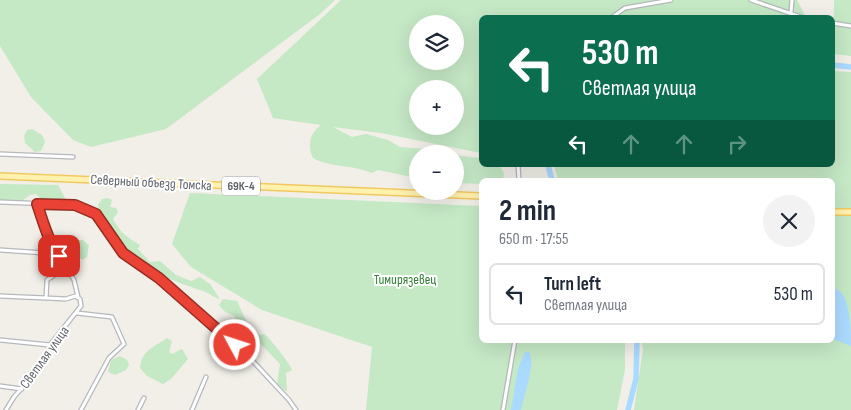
<!DOCTYPE html>
<meta charset="utf-8">
<style>
:root{--surface:#fff;--page:#f2f2f3;--text:#1f2937;--muted:#747a83;--line:#e0e1e3}
body{margin:0;font-family:"Sofia Sans Condensed",sans-serif;background:var(--page);color:var(--text);height:100vh;display:flex;flex-direction:column;font-size:19px;white-space:nowrap}
*{box-sizing:border-box;margin:0}
p{font-size:16px;color:var(--muted)}
.icon{flex:none;width:28px;height:28px;fill:none;stroke:currentColor;stroke-width:2;stroke-linecap:round;stroke-linejoin:round}
.map{position:relative;flex:1;overflow:hidden}
.side{position:absolute;left:479px;top:178px;width:356px;height:165px;display:flex;flex-direction:column;background:var(--surface);border-radius:8px;box-shadow:0 5px 20px #0002}
.side>*{flex:none}
.guide{position:absolute;left:479px;top:15px;width:356px;height:152px;border-radius:8px;box-shadow:0 5px 20px #0002;background:#0b6e4f;color:#fff;overflow:hidden}
.buttons{position:absolute;left:409px;top:15px;display:grid;gap:10px}
.buttons a{display:grid;place-items:center;width:55px;height:55px;border-radius:50%;background:var(--surface);box-shadow:0 5px 20px #0002;font-size:25px}
.pin{position:absolute;display:grid;place-items:center;width:42px;height:42px;color:#fff;margin:-21px;border-radius:10px;box-shadow:0 2px 8px #0006}
.me{position:absolute;width:55px;margin:-28px;rotate:310deg;stroke-linejoin:round;filter:drop-shadow(0 0 4px #0008)}
.turn{display:flex;align-items:center;gap:18px;height:105px;padding:0 20px;font-size:22px}
.turn .icon{width:65px;height:65px;stroke-width:2.5}
.turn b{display:block;font-size:35px;line-height:42px}
.lanes{display:flex;align-items:center;height:48px;padding:0 20px;background:#0003;justify-content:center;gap:25px;direction:ltr}
.lanes .off{opacity:.35}
.round{display:grid;place-items:center;flex:none;width:52px;height:52px;border-radius:26px;background:var(--page)}
.overview{display:flex;align-items:center;justify-content:space-between;height:85px;padding:0 20px}
h1{font-size:30px;font-weight:700;line-height:38px}
ul{padding:0;list-style:none}
li{display:flex;align-items:center;gap:15px;height:62px;margin:0 10px 8px;padding:0 10px;border:2px solid var(--line);border-radius:8px}
li div{flex:1}
li b{display:block;font-size:19px}
li em{font-style:normal}
.map>svg:first-child{display:block}
.green{fill:#c5e8c5;fill-rule:evenodd}
.water{fill:#aadaff}
.lines{fill:none;stroke-linecap:round;stroke-linejoin:round}
.river{stroke:#aadaff;stroke-width:5.5}
.minor-casing{stroke:#b5b8bc;stroke-width:5.5}
.primary-casing{stroke:#f2c960;stroke-width:8}
.minor{stroke:#fff;stroke-width:3}
.primary{stroke:#fff2af;stroke-width:5}
.route-casing{stroke:#982c22;stroke-width:12}
.route{stroke:#ea4335;stroke-width:9}
.labels{text-anchor:middle;stroke-width:4;stroke-linejoin:round;paint-order:stroke}
.shield{fill:#fff;stroke:#8f9295;stroke-width:1}
.shield-label{font-size:12px;font-weight:bold;fill:#5f6368}
.street-label{font-size:14px;fill:#5f6368;stroke:#fff}
.park-label{font-size:14px;fill:#348238;stroke:#fff}
</style>
<div class="map">
<svg width="851" height="410" viewBox="0 0 851 410">
<rect width="100%" height="100%" fill="#f1efe8"/>
<path class="green" d="M0,0H335L320,14L166,129L91,147L73,140L31,97L0,46Z
M341,0H797L805,15L822,17L481,18V153L381,133L333,127L352,137L366,134L388,140L400,147L428,149L435,154H418L417,178L378,170L372,173C350,164 331,168 313,158C307,145 310,133 321,125L273,118L257,79ZM418,24H455V61H418ZM418,89H455V126H418Z
M834,0H851V56L833,54Z
M833,71L851,72V210L833,209L832,180H558L554,165H832Z
M32,129L42,135L45,142L41,151L35,152L25,143L24,136L27,130Z
M455,155L479,158L481,165H499L504,173L503,180H481V184L455,183Z
M0,184L58,185L66,200L44,202L36,194L30,195L22,201L0,200Z
M190,193L481,206V340H625V370L617,410H366L372,347L262,310L191,267L172,244Z
M108,198L112,200L110,207L116,208L118,212L113,219C122,235 126,236 140,245L138,249L150,262L160,261L176,275L191,281L200,277L210,284L220,299C214,298 210,293 203,291C161,277 131,266 108,225C105,218 98,213 98,205L102,199Z
M833,215L851,216V410H634L643,349L641,340H832Z
M76,240H83L89,245L87,257L83,260L66,251L65,244Z
M223,299L237,301L247,323L259,335L264,334C269,337 291,365 292,370L286,373L287,392L277,384L280,364L252,335L241,328L232,326L231,322L236,317L224,311L219,305Z
M167,338L172,341L169,352L172,354L182,349L188,359L171,379L163,384L147,376L140,368C141,351 154,347 167,338Z
M120,356L127,360L129,365L126,370L115,375L108,372L111,360Z"/>
<path class="water" d="M834,288C851,292 851,331 851,346L833,339Z
M525,352H529C536,363 524,396 521,410H511L518,369Z"/>
<g class="lines">
<path class="river" d="M832,65L851,67
M548,165L552,180
M628,410L636,379L637,340"/>
<g class="minor-casing">
<path id="minor" d="M751,0L804,18
M791,13L792,0
M611,18L625,8L671,0
M832,23L851,26
M0,154L73,157
M518,165L519,180
M0,202L75,205L96,214L123,253L159,278L249,357L289,400L296,410
M0,250L45,253L52,249
M65,265L74,280L78,297
M0,296L46,298
M77,313L112,317L124,344L109,358L81,410
M0,340L50,345
M0,386L22,389
M6,410L14,397L44,363L50,345L81,306L80,299L75,296L66,299L46,298L47,280L62,270L64,265L52,249L51,239L37,205
M138,410L144,398
M192,410L206,377
M503,410L515,340"/>
</g>
<g class="primary-casing">
<path id="primary" d="M0,176L481,196
M832,212H851"/>
</g>
<use href="#minor" class="minor"/>
<use href="#primary" class="primary"/>
</g>
<g class="lines">
<g class="route-casing">
<path id="route" d="M59,256C50,247 42,218 37,204L75,205L96,214L123,253L159,278L235,345"/>
</g>
<use href="#route" class="route"/>
</g>
<g class="labels">
<rect class="shield" x="222" y="176.5" width="38" height="19" rx="4"/>
<g class="shield-label">
<text x="241" y="190">69К-4</text>
</g>
<g class="street-label">
<text transform="translate(151 182) rotate(3)" y="5">Северный объезд Томска</text>
<text transform="translate(44 357) rotate(-54)" y="5">Светлая улица</text>
</g>
<g class="park-label">
<text x="405" y="284">Тимирязевец</text>
</g>
</g>
</svg>
<div class="buttons">
<a><svg class="icon" aria-label="layers" viewBox="0 0 24 24"><path d="M12 4l9 5-9 5-9-5zM3 14l9 5 9-5"/></svg></a>
<a>+</a>
<a>−</a>
</div>
<div class="pin" style="left:59px;top:256px;background:#d93025"><svg class="icon" aria-label="arrive" viewBox="0 0 24 24"><path d="M6 21V4h12l-3 4 3 4H6"/></svg></div>
<svg class="me" style="left:235px;top:345px" viewBox="-20 -20 40 40"><circle r="17" fill="#ea4335" stroke="#fff" stroke-width="3"/><path d="M0-11L8 9 0 5-8 9z" fill="#fff"/></svg>
<div class="guide">
<div class="turn"><svg class="icon" aria-label="left" viewBox="0 0 24 24"><path d="M17 20v-9H6M10 6l-5 5 5 5"/></svg><div><b>530 m</b>Светлая улица</div></div>
<div class="lanes"><svg class="icon" aria-label="left" viewBox="0 0 24 24"><path d="M17 20v-9H6M10 6l-5 5 5 5"/></svg><svg class="icon off" aria-label="ahead" viewBox="0 0 24 24"><path d="M12 20V5M6 11l6-6 6 6"/></svg><svg class="icon off" aria-label="ahead" viewBox="0 0 24 24"><path d="M12 20V5M6 11l6-6 6 6"/></svg><svg class="icon off" aria-label="right" viewBox="0 0 24 24"><path d="M7 20v-9h11M14 6l5 5-5 5"/></svg></div>
</div>
<section class="side">
<div class="overview"><div><h1>2 min</h1><p>650 m · 17:55</p></div><a class="round"><svg class="icon" aria-label="close" viewBox="0 0 24 24"><path d="M6 6l12 12M18 6L6 18"/></svg></a></div>
<ul>
<li><svg class="icon" aria-label="left" viewBox="0 0 24 24"><path d="M17 20v-9H6M10 6l-5 5 5 5"/></svg><div><b>Turn left</b><p>Светлая улица</p></div><em>530 m</em></li>
</ul>
</section>
</div>
